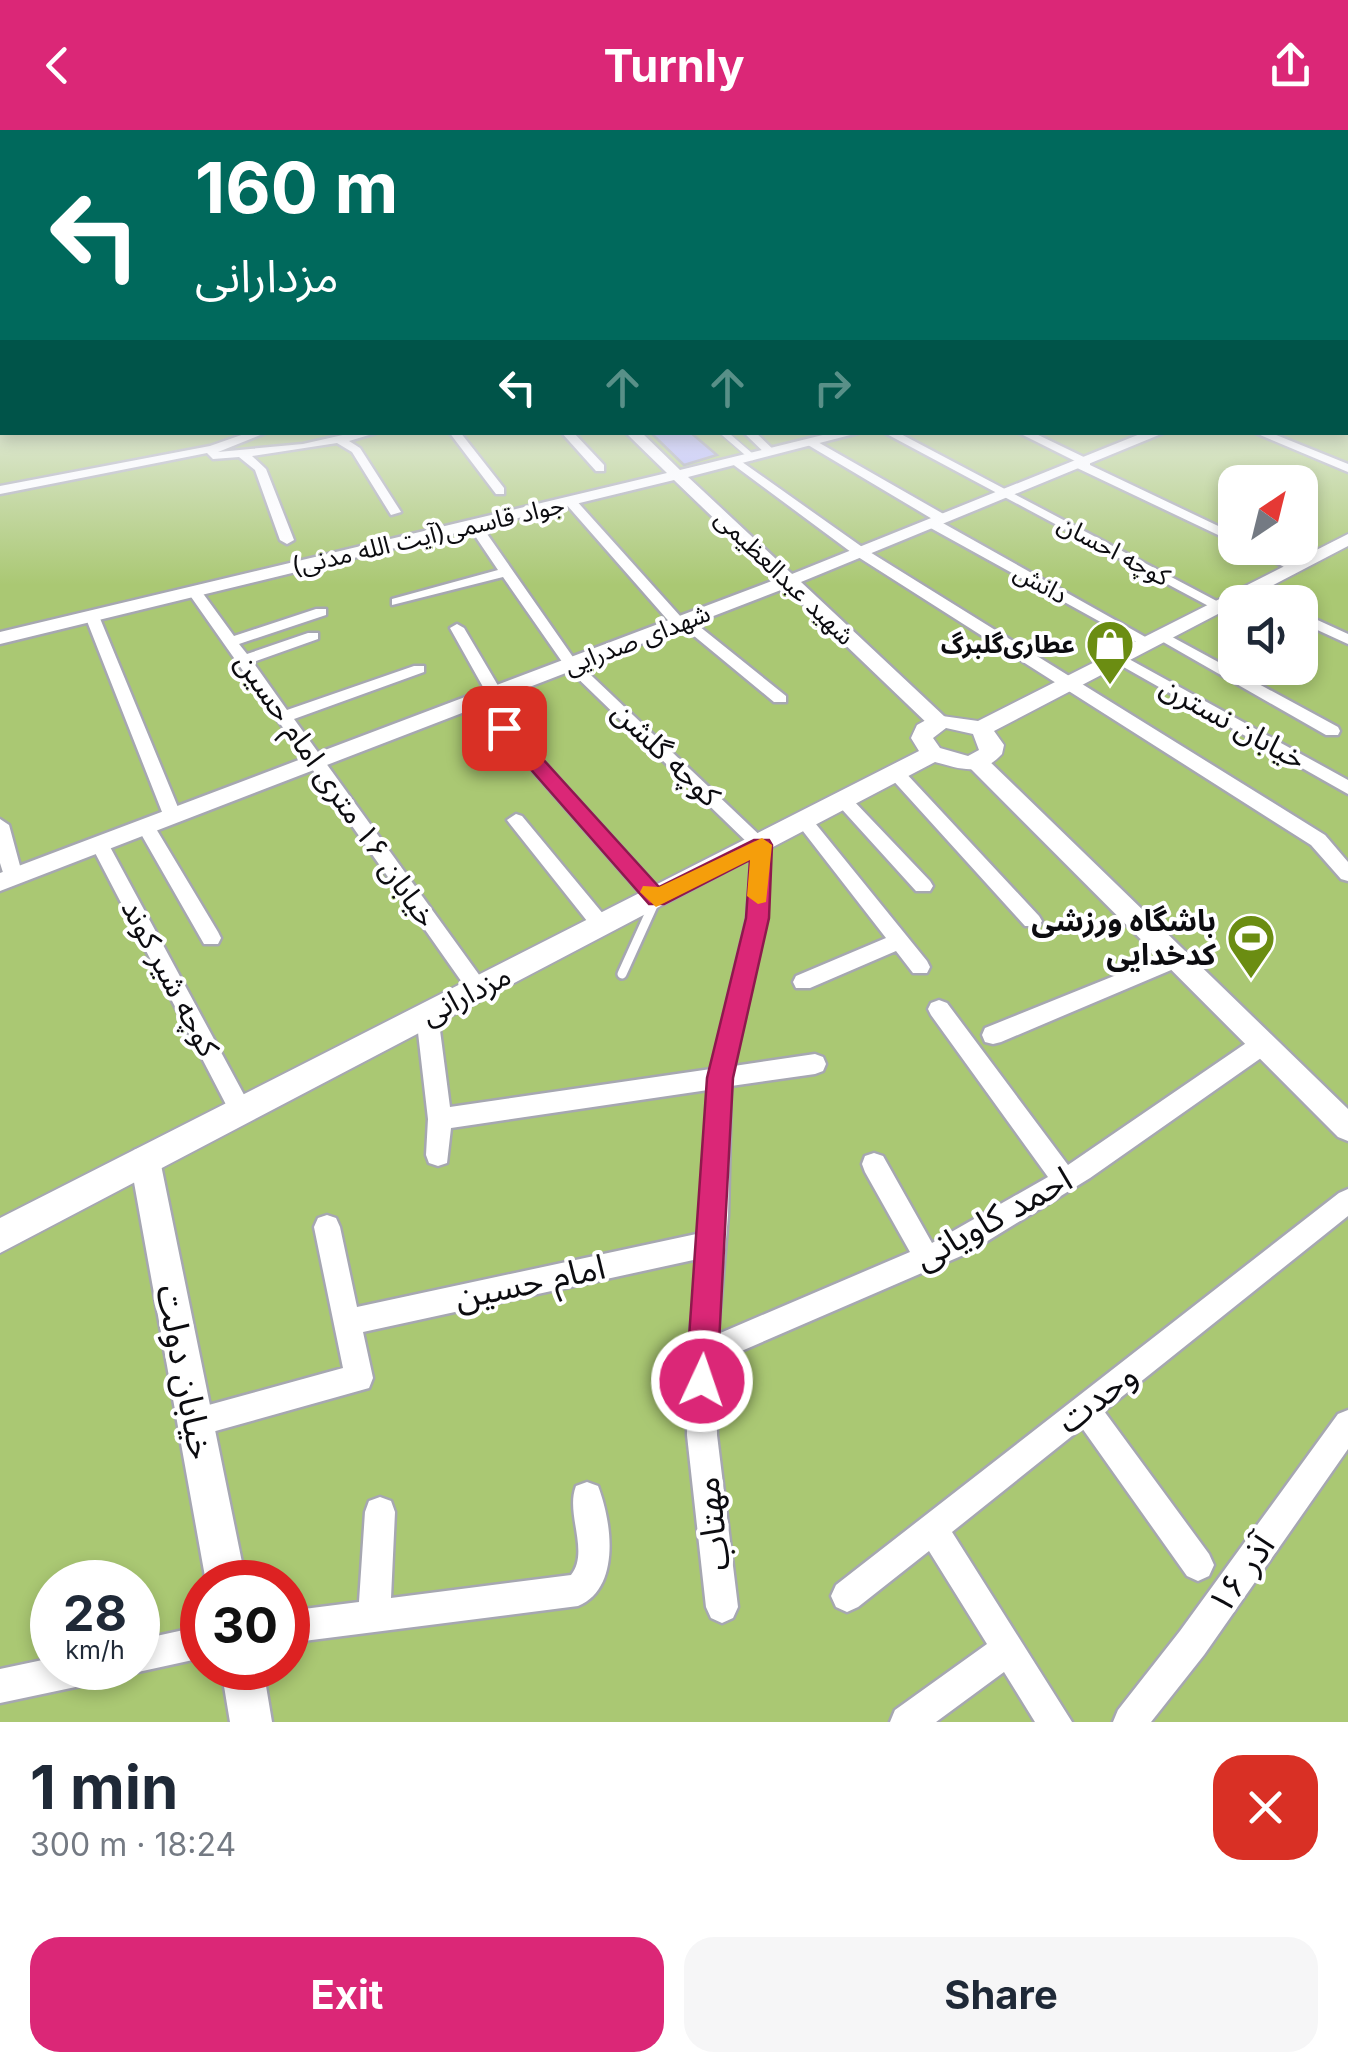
<!DOCTYPE html>
<meta charset="utf-8">
<style>
:root{--surface:#fff;--page:#f6f6f7;--text:#1f2937;--muted:#747a83;--accent:#db2777}
body{margin:0;font-family:Inter,"Noto Sans Arabic",sans-serif;background:var(--page);color:var(--text);height:100vh;display:flex;flex-direction:column;font-size:38px;white-space:nowrap}
*{box-sizing:border-box;margin:0}
p{font-size:32px;color:var(--muted)}
.icon{flex:none;width:55px;height:55px;fill:none;stroke:currentColor;stroke-width:2;stroke-linecap:round;stroke-linejoin:round}
.map{position:relative;height:1592px;overflow:hidden}
.drawer{display:flex;flex-direction:column;background:var(--surface);flex:1}
.drawer>*{flex:none}
.guide{position:absolute;left:0px;top:0px;width:1350px;height:305px;box-shadow:0 5px 15px #0003;background:#00695c;color:#fff;overflow:hidden}
.needle{width:65px;rotate:35deg}
.tools{position:absolute;left:1218px;top:335px;display:grid;gap:20px}
.tools a{display:grid;place-items:center;width:100px;height:100px;border-radius:20px;background:var(--surface);box-shadow:0 5px 15px #0003;font-size:50px}
.speed{position:absolute;left:30px;top:1430px;display:flex;gap:20px;font-size:50px;font-weight:700;text-align:center}
.speed>*{display:grid;place-content:center;width:130px;height:130px;border-radius:50%;background:var(--surface);box-shadow:0 5px 15px #0003;line-height:1}
.speed small{font-size:25px;font-weight:400}
.speed .limit{border:15px solid #d22;background:#fff;color:#111}
.pin{position:absolute;display:grid;place-items:center;width:85px;height:85px;color:#fff;margin:-42px;border-radius:20px;box-shadow:0 5px 15px #0006}
.me{position:absolute;width:110px;margin:-55px;rotate:3deg;stroke-linejoin:round;filter:drop-shadow(0 0 8px #0008)}
.turn{display:flex;align-items:center;gap:35px;height:210px;padding:0 30px;font-size:45px}
.turn .icon{width:130px;height:130px;stroke-width:2.5}
.turn b{display:block;font-size:70px;line-height:85px}
.lanes{display:flex;align-items:center;height:95px;padding:0 30px;background:#0003;justify-content:center;gap:50px;direction:ltr}
.lanes .off{opacity:.35}
.round{display:grid;place-items:center;flex:none;width:105px;height:105px;border-radius:30px;background:var(--page)}
.summary{display:flex;align-items:center;justify-content:space-between;height:170px;padding:0 30px}
h1{font-size:60px;font-weight:700;line-height:75px}
.cta{display:flex;gap:20px;margin-top:auto;padding:20px 30px}
.cta a{flex:1;height:115px;border-radius:30px;background:var(--accent);color:#fff;font-size:40px;font-weight:700;line-height:115px;text-align:center}
.cta a+a{background:var(--page);color:var(--text)}
header{display:flex;justify-content:space-between;align-items:center;height:130px;padding:0 30px;background:var(--accent);color:#fff;font-size:45px;font-weight:700}
.map>svg:first-child{display:block}
.green{fill:#aac873;fill-rule:evenodd}
.lines{fill:none;stroke-linecap:round;stroke-linejoin:round}
.canal{stroke:#9191e8;stroke-width:22}
.building{fill:#a9abf2;stroke:#9a9ba5;stroke-width:2.5}
.service-far1-casing{stroke:#a6a7b1;stroke-width:9}
.service-casing{stroke:#a6a7b1;stroke-width:14}
.minor-casing{stroke:#a6a7b1;stroke-width:5}
.tertiary-casing{stroke:#a6a7b1;stroke-width:5}
.secondary-casing{stroke:#a6a7b1;stroke-width:4}
.primary-casing{stroke:#a6a7b1;stroke-width:5}
.service-far1{stroke:#fff;stroke-width:6}
.service{stroke:#fff;stroke-width:9}
.minor{fill:#fff;fill-rule:evenodd}
.tertiary{fill:#fff;fill-rule:evenodd}
.secondary{fill:#fff;fill-rule:evenodd}
.primary{fill:#fff;fill-rule:evenodd}
.route{fill:#db2777;stroke:#8e194d;stroke-width:2.5}
.slow{fill:#f59e0b}
.labels{text-anchor:middle;stroke-width:8;stroke-linejoin:round;paint-order:stroke}
.far-street-label{font-size:25px;fill:#0c0c10;stroke:#fff}
.far-poi-label{font-size:25px;font-weight:bold;fill:#0c0c10;stroke:#fff;text-anchor:end}
.street-label{font-size:30px;fill:#0c0c10;stroke:#fff}
.poi-label{font-size:30px;font-weight:bold;fill:#0c0c10;stroke:#fff;text-anchor:end}
.near-street-label{font-size:35px;fill:#0c0c10;stroke:#fff}
</style>
<header><svg class="icon" aria-label="back" viewBox="0 0 24 24"><path d="M15 5l-7 7 7 7"/></svg>Turnly<svg class="icon" aria-label="share" viewBox="0 0 24 24"><path d="M12 15V3M7 8l5-5 5 5M5 13v7h14v-7"/></svg></header>
<div class="map">
<svg width="1348" height="1592" viewBox="0 0 1348 1592">
<rect width="100%" height="100%" fill="#e7e8f3"/>
<path class="green" d="M0,232L2,302H1348V232V1592H0ZM1235,352H1300V418H1235ZM1235,472H1300V538H1235ZM52,1452H138V1538H52ZM202,1452H288V1538H202Z"/>
<g class="lines">
<path class="canal" d="M0,257L2,256"/>
</g>
<path class="building" d="M650,302H690L717,325L684,335Z"/>
<g class="lines">
<g class="service-far1-casing">
<path id="service-far1" d="M723,302L752,327"/>
</g>
<g class="service-casing">
<path id="service" d="M622,844L656,769"/>
</g>
<g class="minor-casing">
<path id="minor" d="M250,302H268L218,322L303,314L356,302H379L349,311L360,318L401,382L391,385L352,322L337,313L252,326L266,339L294,410L287,414L280,410L255,340L239,327L213,329L207,323L0,364V356L210,316Z
M449,302H460L504,358V364H496Z
M561,302H573L604,335V341H596Z
M743,302H755L777,323L767,325Z
M883,302H897L1228,477L1216,480Z
M1017,302H1032L1090,330V335L1235,404V413L1075,337V331Z
M1253,302H1269L1348,334V342Z
M808,311H816L947,386V392H941L1156,513L1154,516H1144L927,396V390H934L808,315Z
M735,327L865,419L1325,705L1348,732V751L1341,749L1311,715L855,425L731,333L729,331Z
M566,368H574L681,487L689,488L786,566V572H774L682,496H673L566,374Z
M468,391H478L575,530L770,715L767,788L734,936L815,924L823,927L826,934L823,941L815,944L731,956L728,1085L718,1204L910,1122L865,1042L862,1034L865,1026L874,1023L883,1026L932,1113L1048,1047L931,885L928,879L931,873L939,870L947,873L1068,1035L1255,907L1263,905L1271,907L1274,914L1271,921L1090,1048L968,1123L716,1232L717,1305L738,1477L733,1488L722,1493L711,1488L706,1477L687,1305L688,1224L698,1129L363,1202L373,1248L369,1258L194,1307L184,1303L180,1293L184,1283L194,1279L343,1238L314,1097L318,1088L327,1085L336,1088L340,1097L357,1177L701,1103L708,960L451,998L447,1033L438,1036L429,1033L426,1025L428,989L416,885L419,879L427,876L435,879L438,885L450,977L711,939L747,788L752,717L565,536L503,447L392,475V469L498,440L467,394Z
M1247,418H1264L1302,437L1290,440Z
M189,458H199L234,506L316,479H326V485L239,514L247,524L308,503H318V509L253,532L287,580L414,536H424V542L294,589L485,853L489,859L485,865L478,868L471,865L189,464Z
M1244,458H1254L1279,472H1262L1244,464Z
M92,482L99,486L182,687L179,691L173,693L164,687L85,486Z
M1300,482L1348,504V514L1300,492Z
M457,494L464,498L503,564L501,567L495,569L487,564L450,498Z
M1163,502L1338,597L1340,601L1338,605H1326L1158,509V503Z
M1118,523L1348,650V664L1113,531V525Z
M479,565L485,567L663,763L666,768L663,773H649L473,573L471,570Z
M896,637L902,639L1039,786L1042,791L1039,796H1025L890,647L887,643L890,639Z
M844,665L850,667L930,751L933,756L930,761H916L838,675L835,671L838,667Z
M516,684L522,686L609,791L612,796L609,801H595L510,694L507,690Z
M805,686L811,688L927,831L930,837L927,843H913L896,821L810,858H796L793,852L796,846L886,808L799,696L796,692L799,688Z
M0,689L9,695L23,747L13,754L6,752L0,733Z
M146,691L152,692L218,802L221,808L218,814H204L137,697Z
M100,708L109,715L249,974L253,981L249,988L241,991L233,988L91,715Z
M1176,821L1183,823L1186,829L1183,835L1001,912L993,914L985,912L982,905L985,898Z
M1348,1059V1086L1104,1281L1209,1424L1214,1435L1209,1446L1198,1451L1187,1446L1082,1298L952,1402L1072,1592H1035L1004,1542L936,1592H890L895,1580L987,1514L929,1421L858,1477L847,1482L836,1477L831,1466L836,1455L1339,1063Z
M1348,1280V1319L1204,1525L1151,1592H1113L1118,1580L1180,1501L1338,1284Z
M587,1352L598,1356C612,1392 621,1458 578,1476L288,1513V1481L359,1472L365,1382L369,1371L380,1367L391,1371L395,1382L391,1468L571,1445C590,1421 565,1384 576,1356Z
M202,1496V1528L138,1542L126,1538H138V1510Z
M52,1528V1538H102L97,1550L85,1555L0,1573V1539Z"/>
</g>
<g class="tertiary-casing">
<path id="tertiary" d="M625,302H641L680,340L835,302H862L688,347L792,444L1145,302H1166L801,452L945,587V597H931L786,458L0,761V743L777,449L674,350L0,514V502L667,343Z
M977,625L985,627L1348,979V1011L1338,1007L969,637L966,632Z
M145,1016L156,1020L160,1030L246,1452H206L130,1030L134,1020Z
M221,1538H263L272,1592H230Z"/>
</g>
<g class="secondary-casing">
<path id="secondary" d="M1348,404V416L994,601L1004,615L1002,624C981,647 961,639 935,632L0,1123V1088L919,621L911,608L917,595L935,585L978,591ZM946,598L973,604L979,620L968,626L940,618L933,608Z"/>
</g>
<g class="primary-casing">
<path id="primary" d="M0,236L2,237V246H0Z
M2,263V273L0,274V264Z"/>
</g>
<use href="#service-far1" class="service-far1"/>
<use href="#service" class="service"/>
<use href="#minor" class="minor"/>
<use href="#tertiary" class="tertiary"/>
<use href="#secondary" class="secondary"/>
<use href="#primary" class="primary"/>
</g>
<linearGradient id="sky" x2="0" y2="1"><stop stop-color="#85a6e8"/><stop offset="0.51" stop-color="#f4f5fa"/><stop offset="1" stop-color="#f4f5fa" stop-opacity="0"/></linearGradient>
<rect width="1348" height="455" fill="url(#sky)"/>
<path class="route" d="M504,592L511,594L659,757L754,710H769L772,715L769,788L733,948L717,1251L713,1262L702,1267L690,1262L686,1251L707,948L746,788L750,730L664,774H649L498,602L495,598Z"/>
<path class="slow" d="M762,708L772,715L766,772L758,774L747,766L750,730L656,777L640,762L643,756L659,757Z"/>
<defs>
<g id="shop-pin" transform="scale(2.5)"><path d="M0 17L-7.5 6A9.5 9.5 0 1 1 7.5 6Z" fill="#6b8d12" stroke="#fff"/><path d="M-5-2.5h2.3a2.7 3.5 0 0 1 5.4 0H5L5.5 6h-11ZM-1.5-2.5h3a1.5 2.3 0 0 0-3 0Z" fill="#fff"/></g>
<g id="stadium-pin" transform="scale(2.5)"><path d="M0 17L-7.5 6A9.5 9.5 0 1 1 7.5 6Z" fill="#6b8d12" stroke="#fff"/><path d="M0-5a6.5 5 0 1 0 0 10a6.5 5 0 1 0 0-10ZM-3.5-1.8h7v3.6h-7Z" fill="#fff"/></g>
</defs>
<g fill-rule="evenodd">
<use href="#shop-pin" x="1110" y="514"/>
<use href="#stadium-pin" x="1251" y="808"/>
</g>
<g class="labels">
<g class="far-street-label">
<text transform="translate(428 405) rotate(-13)" y="9">جواد قاسمی(آیت الله مدنی)</text>
<text transform="translate(1114 420) rotate(28)" y="9">کوچه احسان</text>
<text transform="translate(785 447) rotate(44)" y="9">شهید عبدالعظیمی</text>
<text transform="translate(1041 453) rotate(29)" y="9">دانش</text>
<text transform="translate(637 509) rotate(-21)" y="9">شهدای صدرایی</text>
</g>
<g class="far-poi-label">
<text x="1075" y="523">عطاری‌گلبرگ</text>
</g>
<g class="street-label">
<text transform="translate(1233 593) rotate(29)" y="10">خیابان نسترن</text>
<text transform="translate(666 624) rotate(44)" y="10">کوچه گلشن</text>
<text transform="translate(336 660) rotate(55)" y="10">خیابان ۱۶ متری امام حسین</text>
<text transform="translate(170 848) rotate(62)" y="10">کوچه شیر کوند</text>
<text transform="translate(466 865) rotate(-27)" y="10">مزدارانی</text>
</g>
<g class="poi-label">
<text x="1216" y="801">باشگاه ورزشی<tspan x="1216" dy="34">کدخدایی</tspan></text>
</g>
<g class="near-street-label">
<text transform="translate(993 1088) rotate(-29)" y="12">احمد کاویانی</text>
<text transform="translate(530 1152) rotate(-12)" y="12">امام حسین</text>
<text transform="translate(185 1242) rotate(79)" y="12">خیابان دولت</text>
<text transform="translate(1097 1268) rotate(-38)" y="12">وحدت</text>
<text transform="translate(712 1394) rotate(-97)" y="12">مهتاب</text>
<text transform="translate(1241 1444) rotate(-55)" y="12">۱۶ آذر</text>
</g>
</g>
</svg>
<div class="tools">
<a><svg class="needle" viewBox="-14 -14 28 28"><path d="M0-13l5 13h-10z" fill="#e53935"/><path d="M0 13l5-13h-10z" fill="#747a83"/></svg></a>
<a><svg class="icon" aria-label="sound" viewBox="0 0 24 24"><path d="M4 9h4l5-4v14l-5-4H4zM17 9q2 3 0 6"/></svg></a>
</div>
<div class="speed"><div>28<small>km/h</small></div><div class="limit">30</div></div>
<div class="pin" style="left:504px;top:598px;background:#d93025"><svg class="icon" aria-label="arrive" viewBox="0 0 24 24"><path d="M6 21V4h12l-3 4 3 4H6"/></svg></div>
<svg class="me" style="left:702px;top:1251px" viewBox="-20 -20 40 40"><circle r="17" fill="#db2777" stroke="#fff" stroke-width="3"/><path d="M0-11L8 9 0 5-8 9z" fill="#fff"/></svg>
<div class="guide">
<div class="turn"><svg class="icon" aria-label="left" viewBox="0 0 24 24"><path d="M17 20v-9H6M10 6l-5 5 5 5"/></svg><div><b>160 m</b>مزدارانی</div></div>
<div class="lanes"><svg class="icon" aria-label="left" viewBox="0 0 24 24"><path d="M17 20v-9H6M10 6l-5 5 5 5"/></svg><svg class="icon off" aria-label="ahead" viewBox="0 0 24 24"><path d="M12 20V5M6 11l6-6 6 6"/></svg><svg class="icon off" aria-label="ahead" viewBox="0 0 24 24"><path d="M12 20V5M6 11l6-6 6 6"/></svg><svg class="icon off" aria-label="right" viewBox="0 0 24 24"><path d="M7 20v-9h11M14 6l5 5-5 5"/></svg></div>
</div>
</div>
<section class="drawer">
<div class="summary"><div><h1>1 min</h1><p>300 m · 18:24</p></div><a class="round" style="background:#d93025;color:#fff"><svg class="icon" aria-label="close" viewBox="0 0 24 24"><path d="M6 6l12 12M18 6L6 18"/></svg></a></div>
<div class="cta"><a>Exit</a><a>Share</a></div>
</section>
